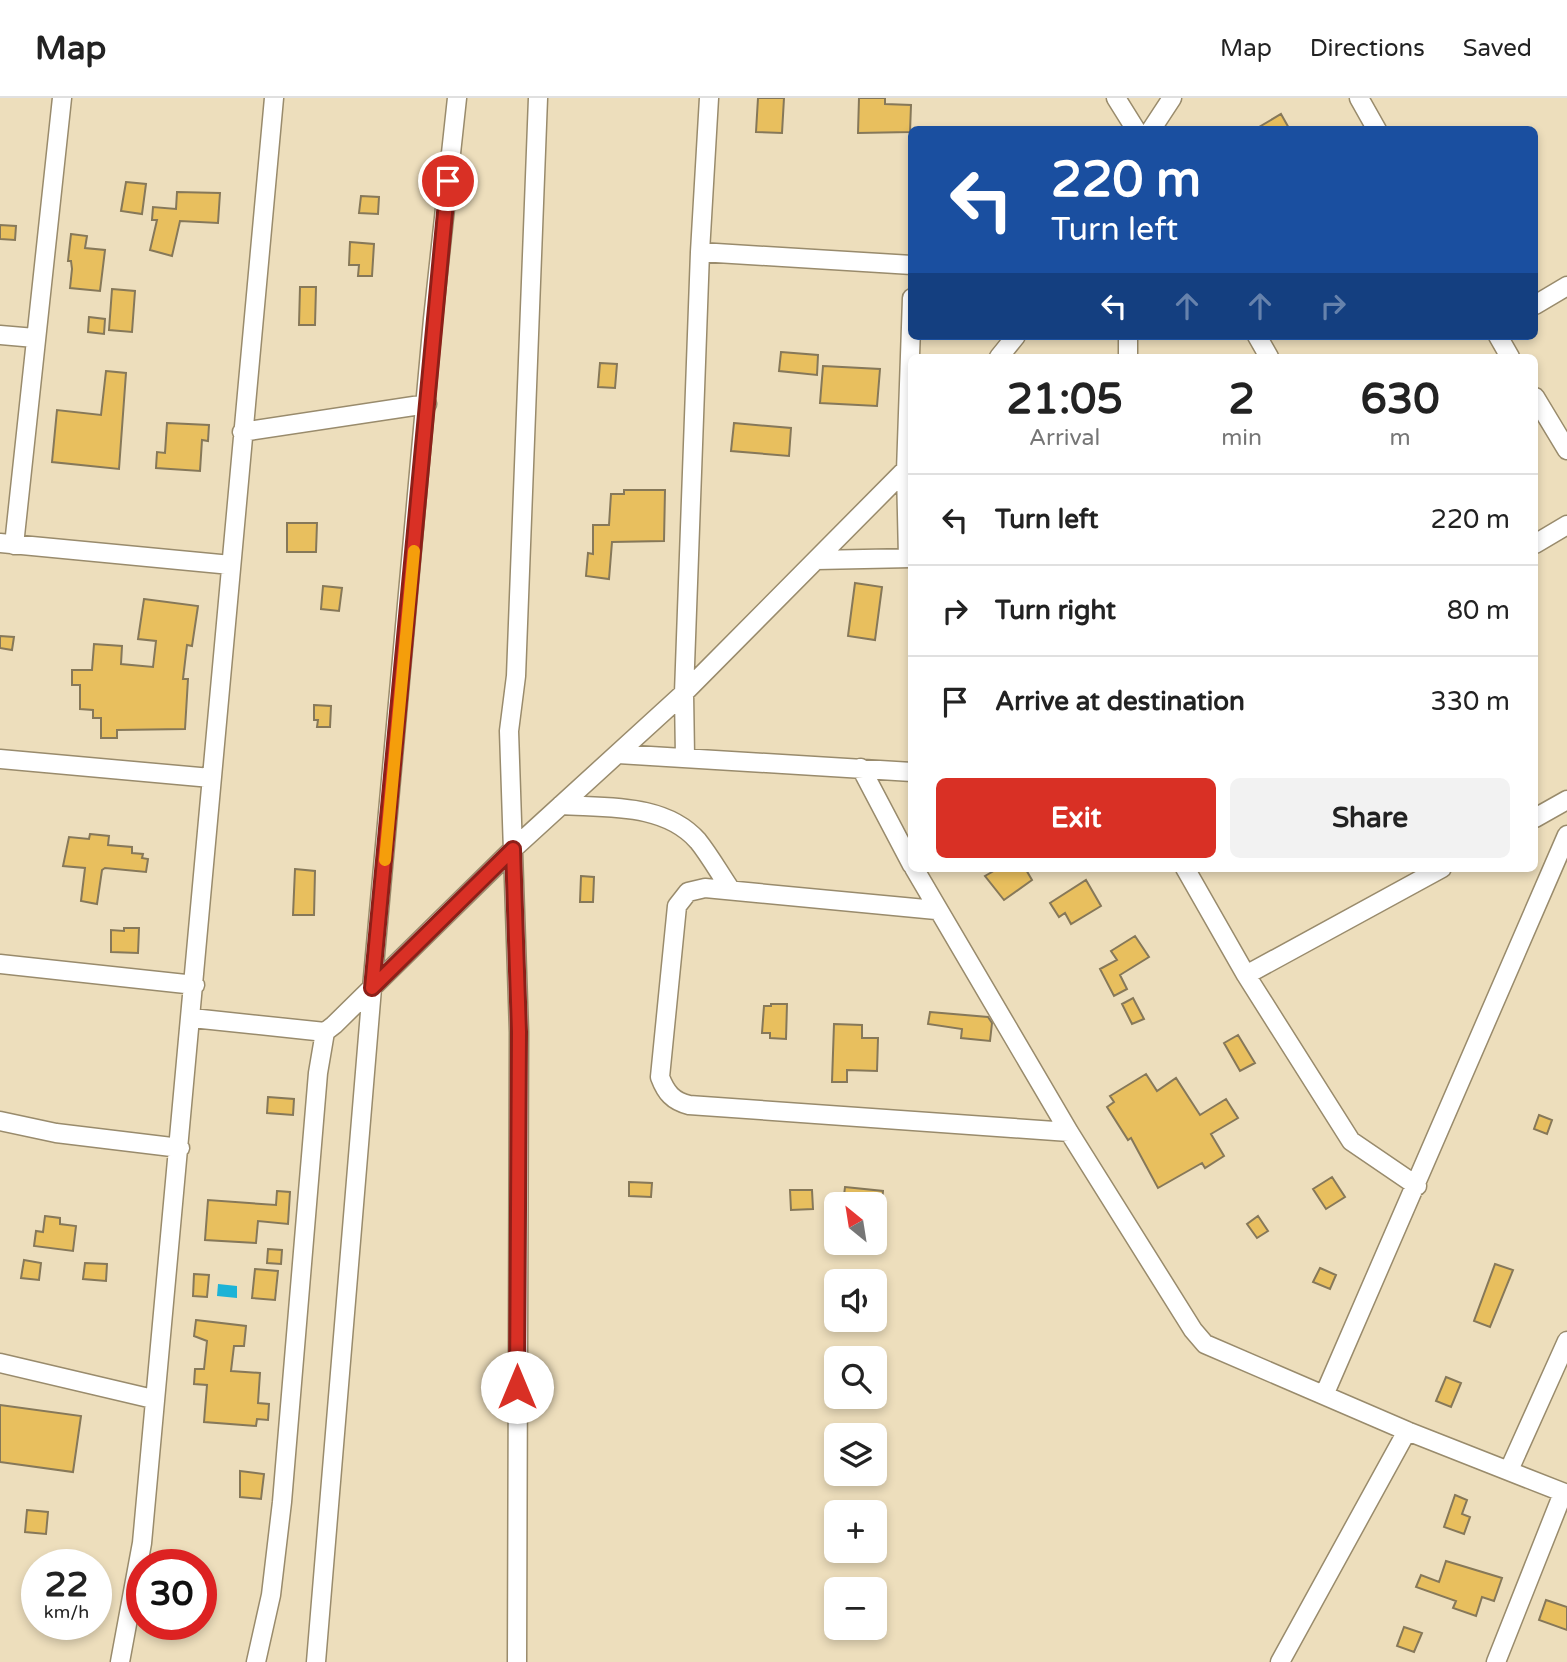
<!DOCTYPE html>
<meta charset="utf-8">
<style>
:root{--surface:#fff;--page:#f2f2f2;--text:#222;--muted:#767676;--line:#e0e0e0;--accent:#d93025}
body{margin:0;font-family:"Varela Round",sans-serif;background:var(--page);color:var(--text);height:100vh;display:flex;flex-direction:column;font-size:26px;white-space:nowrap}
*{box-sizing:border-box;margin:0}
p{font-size:23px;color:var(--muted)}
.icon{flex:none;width:38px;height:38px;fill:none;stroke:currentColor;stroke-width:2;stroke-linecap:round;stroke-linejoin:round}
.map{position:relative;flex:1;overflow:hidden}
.details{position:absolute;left:908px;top:256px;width:630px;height:518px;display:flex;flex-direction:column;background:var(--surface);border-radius:10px;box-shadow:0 4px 10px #0003}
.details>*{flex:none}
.hud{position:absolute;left:908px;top:28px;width:630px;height:214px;border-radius:10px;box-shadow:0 4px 10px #0003;background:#1a4fa0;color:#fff;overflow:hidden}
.needle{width:46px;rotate:330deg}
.buttons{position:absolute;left:824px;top:1094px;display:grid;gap:14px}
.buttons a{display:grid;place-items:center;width:63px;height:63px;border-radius:10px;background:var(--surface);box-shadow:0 4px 10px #0003;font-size:35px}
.speed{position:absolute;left:21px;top:1451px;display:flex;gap:14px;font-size:35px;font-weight:700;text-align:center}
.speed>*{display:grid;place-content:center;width:91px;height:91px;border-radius:50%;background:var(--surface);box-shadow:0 4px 10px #0003;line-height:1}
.speed small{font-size:18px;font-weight:400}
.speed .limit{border:10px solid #d22;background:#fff;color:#111}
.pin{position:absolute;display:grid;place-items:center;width:60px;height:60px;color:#fff;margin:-30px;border:4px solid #fff;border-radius:50%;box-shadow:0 2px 7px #0007}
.me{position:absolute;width:77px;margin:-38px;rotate:0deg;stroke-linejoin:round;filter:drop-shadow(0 0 5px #0008)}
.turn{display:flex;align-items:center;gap:24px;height:147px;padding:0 28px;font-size:32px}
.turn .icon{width:91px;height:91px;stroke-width:2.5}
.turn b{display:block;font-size:49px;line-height:60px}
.lanes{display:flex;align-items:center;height:66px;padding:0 28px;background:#0003;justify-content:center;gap:35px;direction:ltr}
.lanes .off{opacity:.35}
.eta{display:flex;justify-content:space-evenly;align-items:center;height:119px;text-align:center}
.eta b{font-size:42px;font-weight:700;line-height:49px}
.button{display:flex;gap:14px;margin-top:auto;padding:14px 28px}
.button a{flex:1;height:80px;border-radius:10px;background:var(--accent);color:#fff;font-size:28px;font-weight:700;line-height:80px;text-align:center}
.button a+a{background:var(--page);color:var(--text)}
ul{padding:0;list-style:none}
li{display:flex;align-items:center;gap:21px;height:91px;padding:0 28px;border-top:2px solid var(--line)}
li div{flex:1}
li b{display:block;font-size:26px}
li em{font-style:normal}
header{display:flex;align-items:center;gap:42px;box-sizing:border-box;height:98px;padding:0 35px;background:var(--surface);border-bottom:2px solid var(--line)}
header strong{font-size:33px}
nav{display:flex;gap:38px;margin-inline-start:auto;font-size:24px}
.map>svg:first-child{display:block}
.water{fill:#1db3d6}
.building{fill:#e8bf5e;stroke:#867859;stroke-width:2}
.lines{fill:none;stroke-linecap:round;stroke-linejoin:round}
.minor-casing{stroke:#998b6c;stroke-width:21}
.minor{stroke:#fff;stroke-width:18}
.route-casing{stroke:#8d1f18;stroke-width:18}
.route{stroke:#d93025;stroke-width:12}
.slow{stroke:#f59e0b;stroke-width:12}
</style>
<header>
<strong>Map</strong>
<nav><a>Map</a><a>Directions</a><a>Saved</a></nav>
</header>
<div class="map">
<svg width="1567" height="1564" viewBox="0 0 1567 1564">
<rect width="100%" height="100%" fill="#eddebc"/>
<path class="water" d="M218,1186L237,1188V1200L217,1198Z"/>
<path class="building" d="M758,0H784L782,35L756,34Z
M859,0H885V6L911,7L910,34L858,35Z
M1281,16L1290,32H1254Z
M126,84L146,86L142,116L121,113Z
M177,94L220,95L218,125L180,123L172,158L150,152L157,122H152L153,109L176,111Z
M361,98L379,99L378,116L359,115Z
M0,127L16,128L15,142L0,141Z
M71,136L87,138L85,150L105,152L100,193L70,190L72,171L71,163H68Z
M350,144L374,146L372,178H358L359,167H349Z
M300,189H316L315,227H299Z
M112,191L135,193L132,234L109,232Z
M89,219L105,221L104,236L88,234Z
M781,254L818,257L817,277L779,273Z
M600,265L617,266L615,290L598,289Z
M823,268L880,271L877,308L820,305Z
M106,273L126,275L119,371L52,364L57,312L101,317Z
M167,325L209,327L208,343L202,342L200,373L156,370L157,354L165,355Z
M734,325L791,330L789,358L731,353Z
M624,392H665L664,443L612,444L609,481L586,478L588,455L593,456V427H609L611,396H624Z
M287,425H317L316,454H287Z
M855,485L882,489L875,542L848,538Z
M323,488L342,490L339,513L321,511Z
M144,501L198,508L192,548L187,547L183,581H188L185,631L117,632V640H101V620H93V612L80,611V587H72V572H92L94,546L122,548L121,566L153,569L156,543L138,541Z
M0,538L14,539L12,552L0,550Z
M314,607L331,608L330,629H317L318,622H314Z
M90,736L109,738L108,747L132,749V755L143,756L142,760L148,761L146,774L105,770L102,772L97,806L81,803L85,770L63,768L69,739L89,741Z
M999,770H1025L1032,782L1004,802L985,778Z
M295,771L315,773L314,817H293Z
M581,778L594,779L593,804H580Z
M1086,782L1101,808L1071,826L1065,815L1059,819L1050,805Z
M124,830H139L138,855L111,854V832L124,833Z
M1135,838L1149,859L1120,877L1127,891L1114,898L1100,871L1117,862L1111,853Z
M1133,900L1144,921L1132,926L1122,906Z
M771,906H787L786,941L770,940V935H762L764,908H771Z
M930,914L988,919L992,925L990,943L961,940L962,931L928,926Z
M834,926L862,927V940H878L877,973L847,972V984H832Z
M1238,937L1255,965L1240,973L1224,945Z
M1146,976L1157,993L1176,980L1200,1017L1226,1001L1238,1020L1211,1036L1224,1058L1205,1070L1202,1065L1158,1090L1131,1040L1128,1042L1107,1009L1114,1004L1110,998Z
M268,999L294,1001L293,1017L267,1015Z
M1539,1017L1552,1022L1547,1036L1534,1031Z
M1332,1079L1345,1099L1326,1111L1313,1091Z
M629,1084L652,1085L651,1099L629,1098Z
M845,1089L883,1093L882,1106H843Z
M790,1092H812L813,1111L791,1112Z
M277,1093L290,1094L288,1126L258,1123L256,1145L205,1142L208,1102L276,1107Z
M45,1118L60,1120V1126L76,1128L73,1153L34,1148L36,1133L43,1134Z
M1258,1118L1268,1133L1257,1140L1247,1126Z
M268,1151L282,1152L281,1166L267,1165Z
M24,1162L41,1165L39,1182L21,1180Z
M85,1165L107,1166L106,1183L83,1181Z
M1495,1166L1513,1172L1490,1229L1474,1223Z
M1320,1170L1336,1177L1330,1191L1313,1184Z
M255,1171L278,1173L275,1202L252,1200Z
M194,1176L209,1177L207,1199L193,1198Z
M196,1222L246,1228L244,1248H234L231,1273L260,1275L258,1305L269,1306L268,1322L257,1321L256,1328L204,1324L207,1287L194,1286L195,1271H204L207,1243L194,1238Z
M1446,1279L1461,1285L1451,1309L1436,1303Z
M0,1307L81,1318L73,1374L0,1364Z
M240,1373L264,1376L261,1401L240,1399Z
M1455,1397L1467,1402L1462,1416L1470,1419L1464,1436L1444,1429Z
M27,1412L48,1414L46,1436L25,1434Z
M1446,1463L1502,1480L1494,1503L1482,1499L1476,1518L1453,1510L1456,1503L1416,1489L1421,1477L1439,1484Z
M1546,1502L1567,1509V1532L1539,1522Z
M1404,1529L1422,1535L1414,1554L1397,1548Z"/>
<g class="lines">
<g class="minor-casing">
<path id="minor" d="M1116,0L1136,32
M1359,0L1377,32
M1151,32L1172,0
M700,154L912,167
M1535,207L1567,188
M0,237L35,240
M1257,238L1269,259
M1498,238L1510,259
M999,259L1016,238
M1128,259V238
M1535,299L1567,352
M242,334L427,306
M0,445L231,467
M1535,446L1567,427
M14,447L62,0
M908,459L906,373L912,200
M816,462L912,460
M618,656L912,674
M685,659L684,595L700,154L709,0
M0,661L211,680
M861,670L912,767
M561,707C606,710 665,705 698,743C710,758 720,776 731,792
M1535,720L1567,702
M914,770L1069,1034L1193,1232L1205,1246L1407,1333L1567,1396
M1185,770L1246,877L1351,1043L1417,1088
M936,812L705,790L688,794L677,808L660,979C666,995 673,1003 689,1007L1069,1034
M0,866L195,887
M1246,877L1442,770
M192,920L325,934L334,927L513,751L684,595L912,365
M0,1023L56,1035L180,1050
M0,1265L153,1301
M1325,1295L1567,737
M1509,1372L1567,1243
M120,1564L142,1445L274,0
M256,1564L271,1497L282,1404L318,975L325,934
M316,1564L372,890L433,221L457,0
M517,1564L519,934L509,633L516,578L538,0
M1280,1564L1407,1333
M1496,1564L1563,1395"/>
</g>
<use href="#minor" class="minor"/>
</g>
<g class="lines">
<g class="route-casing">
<path id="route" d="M448,83L372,890L513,751L519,934L517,1289"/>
</g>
<use href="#route" class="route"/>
<path class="slow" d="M385,762L414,453"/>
</g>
</svg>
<div class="buttons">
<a><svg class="needle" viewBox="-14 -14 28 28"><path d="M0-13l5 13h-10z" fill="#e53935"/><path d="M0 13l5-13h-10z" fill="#767676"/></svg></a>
<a><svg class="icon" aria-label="sound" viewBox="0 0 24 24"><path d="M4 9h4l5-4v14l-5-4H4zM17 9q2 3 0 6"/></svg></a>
<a><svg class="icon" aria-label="search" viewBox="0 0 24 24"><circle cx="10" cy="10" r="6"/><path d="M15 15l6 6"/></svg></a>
<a><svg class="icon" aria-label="layers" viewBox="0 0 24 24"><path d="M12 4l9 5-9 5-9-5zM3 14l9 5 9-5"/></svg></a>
<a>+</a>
<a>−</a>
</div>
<div class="speed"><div>22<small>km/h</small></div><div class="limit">30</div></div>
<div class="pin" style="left:448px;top:83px;background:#d93025"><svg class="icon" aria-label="arrive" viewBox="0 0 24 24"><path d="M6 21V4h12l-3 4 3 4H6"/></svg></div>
<svg class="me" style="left:517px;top:1289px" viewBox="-20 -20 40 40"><circle r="19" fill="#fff"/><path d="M0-13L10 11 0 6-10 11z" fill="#d93025"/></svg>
<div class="hud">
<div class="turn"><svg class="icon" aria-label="left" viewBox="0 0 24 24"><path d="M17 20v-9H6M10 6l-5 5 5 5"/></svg><div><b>220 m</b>Turn left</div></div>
<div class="lanes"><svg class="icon" aria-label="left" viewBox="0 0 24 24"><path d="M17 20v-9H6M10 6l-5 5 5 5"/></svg><svg class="icon off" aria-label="ahead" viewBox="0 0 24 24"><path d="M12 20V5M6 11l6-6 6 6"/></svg><svg class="icon off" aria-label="ahead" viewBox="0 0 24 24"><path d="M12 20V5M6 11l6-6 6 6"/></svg><svg class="icon off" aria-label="right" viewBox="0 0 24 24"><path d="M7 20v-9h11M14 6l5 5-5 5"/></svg></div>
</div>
<section class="details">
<div class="eta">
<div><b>21:05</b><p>Arrival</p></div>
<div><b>2</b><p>min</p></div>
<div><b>630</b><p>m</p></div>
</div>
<ul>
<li><svg class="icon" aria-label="left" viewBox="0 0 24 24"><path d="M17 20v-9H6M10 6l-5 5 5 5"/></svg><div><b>Turn left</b></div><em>220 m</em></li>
<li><svg class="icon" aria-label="right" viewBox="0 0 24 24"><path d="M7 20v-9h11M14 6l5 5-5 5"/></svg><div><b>Turn right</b></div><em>80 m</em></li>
<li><svg class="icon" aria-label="arrive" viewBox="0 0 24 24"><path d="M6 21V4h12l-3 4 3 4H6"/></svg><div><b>Arrive at destination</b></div><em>330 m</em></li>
</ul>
<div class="button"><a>Exit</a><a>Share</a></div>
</section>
</div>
